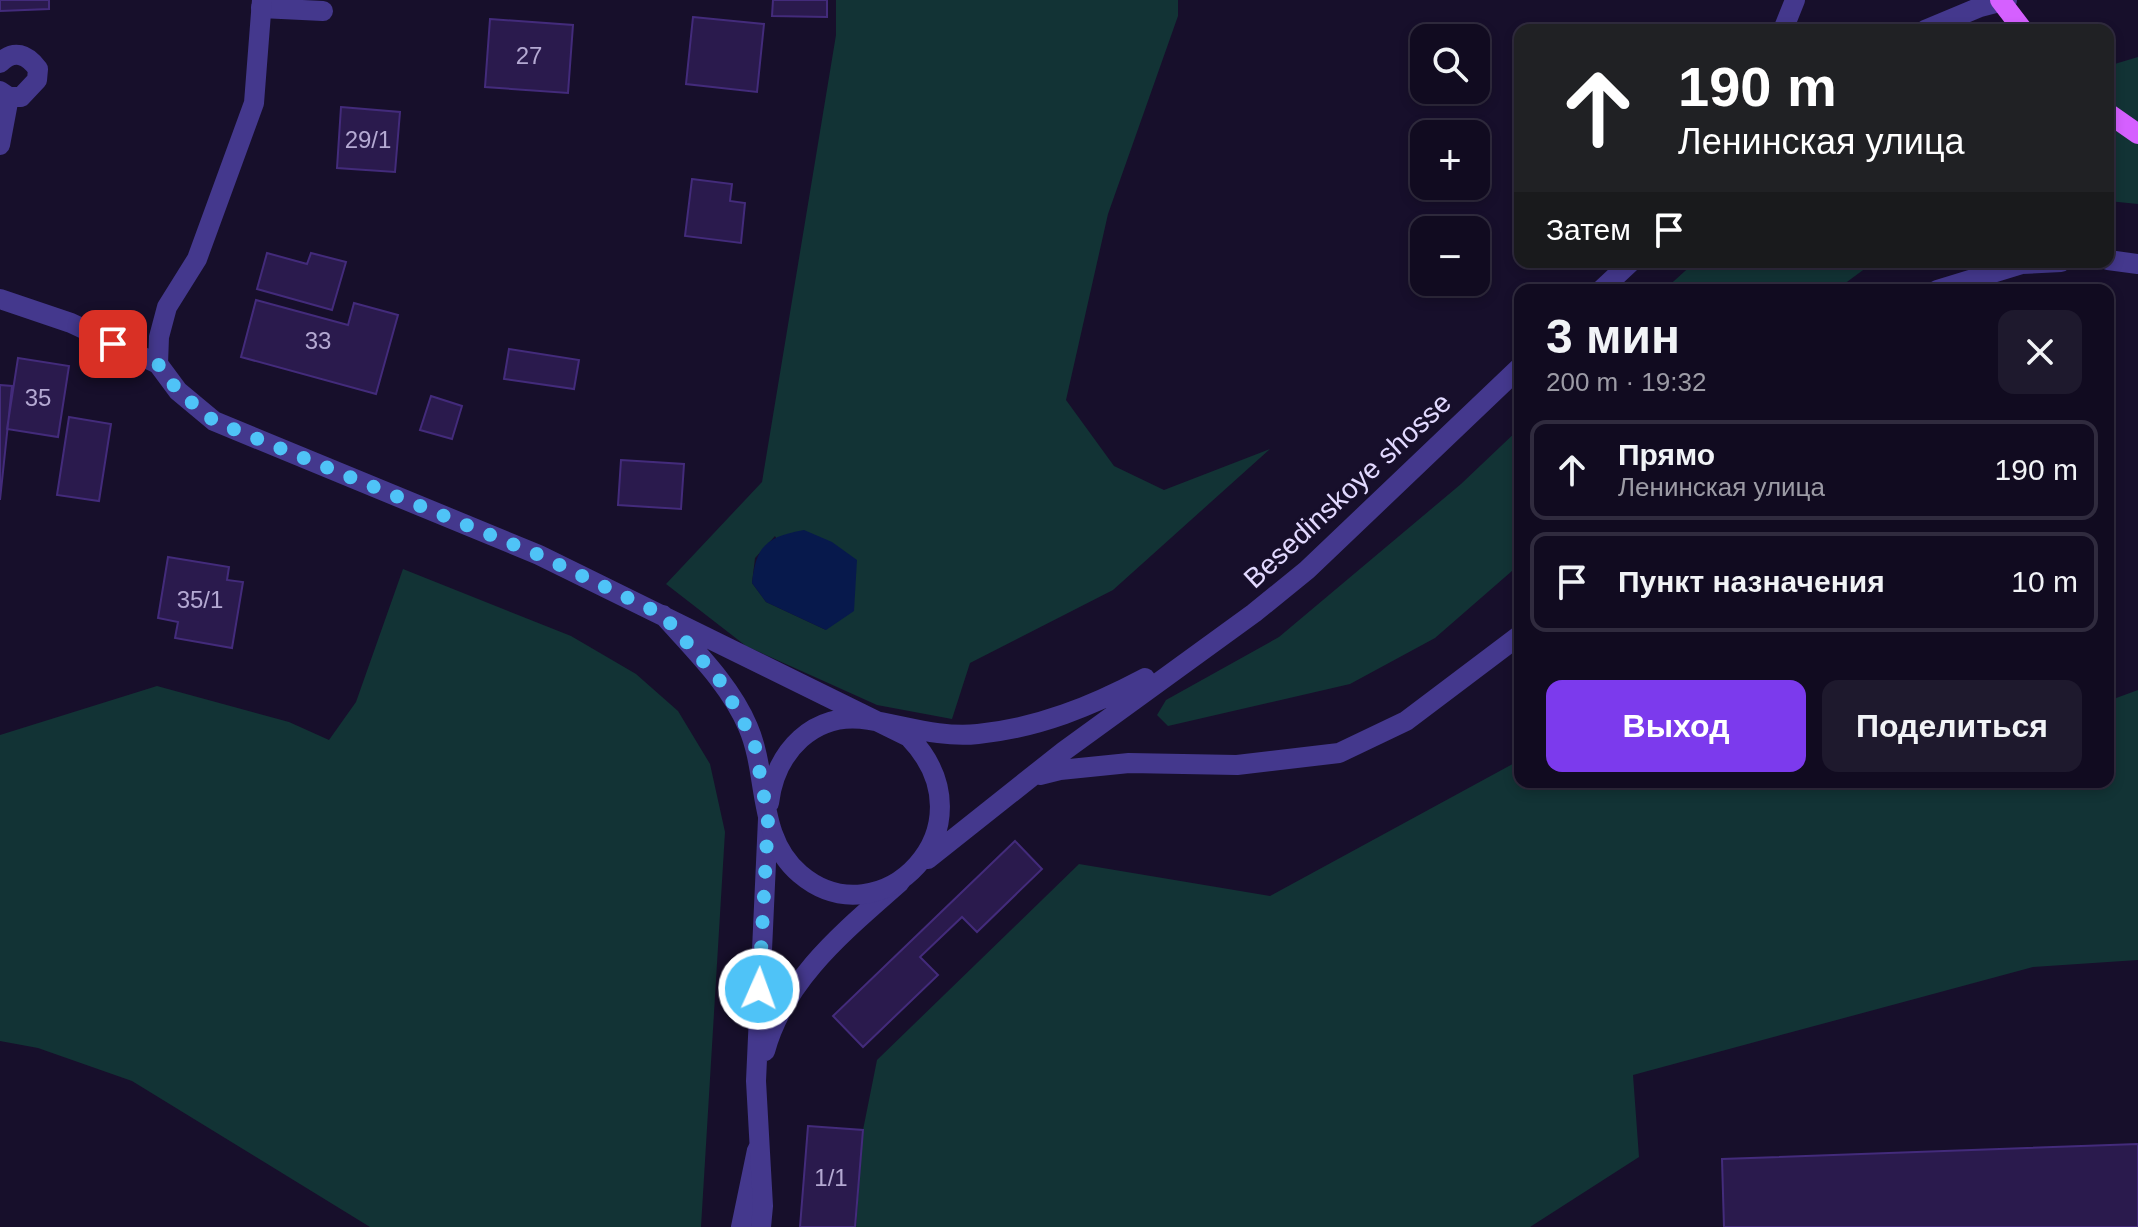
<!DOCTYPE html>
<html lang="ru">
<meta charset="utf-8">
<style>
:root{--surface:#110b20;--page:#1e192d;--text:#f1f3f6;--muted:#9c9ba5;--line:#302b3e;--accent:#7c3aed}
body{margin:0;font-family:Arial,sans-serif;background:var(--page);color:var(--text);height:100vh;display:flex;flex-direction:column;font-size:30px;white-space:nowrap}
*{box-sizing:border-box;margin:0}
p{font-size:26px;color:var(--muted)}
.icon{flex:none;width:44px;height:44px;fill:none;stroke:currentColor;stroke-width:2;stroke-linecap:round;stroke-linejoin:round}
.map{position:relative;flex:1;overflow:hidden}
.details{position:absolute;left:1514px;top:284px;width:600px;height:504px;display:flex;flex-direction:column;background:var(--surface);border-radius:16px;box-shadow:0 4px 12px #0003,0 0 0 2px var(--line)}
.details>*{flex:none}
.hud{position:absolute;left:1514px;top:24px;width:600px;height:244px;border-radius:16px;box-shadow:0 4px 12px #0003,0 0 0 2px var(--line);background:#202124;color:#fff;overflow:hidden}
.tools{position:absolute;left:1410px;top:24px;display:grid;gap:16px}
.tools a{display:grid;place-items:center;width:80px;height:80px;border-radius:16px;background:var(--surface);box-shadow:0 4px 12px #0003,0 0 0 2px var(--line);font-size:40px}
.pin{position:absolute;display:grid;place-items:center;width:68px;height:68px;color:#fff;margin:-34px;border-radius:16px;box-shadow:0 4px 12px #0006}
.me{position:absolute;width:88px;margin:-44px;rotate:2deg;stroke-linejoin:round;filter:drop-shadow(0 0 6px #0008)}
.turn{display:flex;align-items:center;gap:28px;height:168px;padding:0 32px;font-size:36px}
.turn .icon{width:104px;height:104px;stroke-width:2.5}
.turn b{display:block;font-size:56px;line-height:68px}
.then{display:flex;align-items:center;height:76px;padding:0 32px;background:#0003;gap:16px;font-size:30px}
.round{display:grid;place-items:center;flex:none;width:84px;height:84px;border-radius:16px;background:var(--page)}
.overview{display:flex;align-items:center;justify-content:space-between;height:136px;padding:0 32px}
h1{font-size:48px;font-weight:800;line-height:60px}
.action{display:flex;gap:16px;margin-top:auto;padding:16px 32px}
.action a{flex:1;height:92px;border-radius:16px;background:var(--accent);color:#fff;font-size:32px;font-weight:800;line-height:92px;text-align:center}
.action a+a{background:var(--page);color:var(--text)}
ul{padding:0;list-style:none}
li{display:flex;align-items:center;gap:24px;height:100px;margin:0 16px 12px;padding:0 16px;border:4px solid var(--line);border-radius:16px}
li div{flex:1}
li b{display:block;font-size:30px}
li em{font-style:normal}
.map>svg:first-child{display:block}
.green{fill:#123335;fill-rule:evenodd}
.water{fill:#07194c}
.building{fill:#2a1a4d;stroke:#432b7b;stroke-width:2}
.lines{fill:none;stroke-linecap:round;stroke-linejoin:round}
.service{stroke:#44388d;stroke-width:20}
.minor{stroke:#44388d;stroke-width:20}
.tertiary{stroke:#44388d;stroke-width:20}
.primary{stroke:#d560ff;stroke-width:20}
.primary-bridge{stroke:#d560ff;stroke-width:20}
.route{stroke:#4fc3f7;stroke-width:14;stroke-dasharray:0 25.2}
.labels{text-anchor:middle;stroke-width:6;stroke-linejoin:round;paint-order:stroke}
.number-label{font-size:24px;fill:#b4a9d2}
.street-label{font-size:28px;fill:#e2d9ff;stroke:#170f2b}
</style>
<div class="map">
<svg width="2138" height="1227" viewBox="0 0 2138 1227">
<rect width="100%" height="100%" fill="#170f2b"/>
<path class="green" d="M836,0H1178V16L1108,214L1066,400L1114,466L1164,490L1270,449L1113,590L970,663L952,719L877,705L746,646L666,584L762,482L836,35ZM775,536L826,630L766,602L752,583L755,558Z
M2138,57V204L2108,201V66Z
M1695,262H1874L1836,290H1664Z
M1520,428V564L1435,638L1350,684L1168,726L1157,715L1166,700L1279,637L1461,484Z
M403,569L571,636L636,674L678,711L710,764L725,832L701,1227H370L132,1081L38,1048L0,1041V735L157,686L289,722L329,740L356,702Z
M2138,690V960L2033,967L1633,1075L1639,1157L1530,1227H856L863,1130L877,1060L1079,864L1270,896L1520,760V782H2108V701Z"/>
<path class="water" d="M804,530L832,542L857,560L854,611L826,630L766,602L752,583C756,545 767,537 804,530Z"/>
<path class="building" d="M0,0H49V9L0,11Z
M773,0H827V17L772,16Z
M693,17L764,24L757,92L686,84Z
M490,19L573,25L568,93L485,87Z
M341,107L400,112L395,172L337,168Z
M692,179L732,184L730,201L745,203L741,243L685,236Z
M267,253L307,264L311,253L346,262L332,310L257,289Z
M256,300L348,325L354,303L398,315L376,394L241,357Z
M509,349L579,360L574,389L504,379Z
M18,358L69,366L58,437L7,429Z
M0,385L12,386L0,500Z
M431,396L462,406L452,439L420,430Z
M69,417L111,424L99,501L57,495Z
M621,460L684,464L681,509L618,505Z
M168,557L229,567L227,580L243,582L232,648L175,638L178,622L158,618Z
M1015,841L1042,869L977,932L962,917L920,957L938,975L863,1047L833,1016Z
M808,1126L863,1130L855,1227H800Z
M2138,1144V1227H1724L1722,1159Z"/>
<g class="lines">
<path class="service" d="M261,8L323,11
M0,63C14,49 27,54 38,69L37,80L21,97H9L0,91
M0,145L9,97
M741,1227L757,1150"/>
<path class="minor" d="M0,299L71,323L158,364
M765,1051C785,978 846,930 900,882
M761,1227L763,1206L756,1081L768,819"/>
<path class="tertiary" d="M262,0L254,103L197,259L167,307L159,337L158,364L178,391L214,421L539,555L909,737C996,828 880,942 800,874C756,837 769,775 748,727C730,684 693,649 663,615
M1783,30L1795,0
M1925,30L1980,7L2007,0
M2108,260L2138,264
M1601,290L1631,262
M1937,290L2022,264L2061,262
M1040,775L1060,770L1129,763L1237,765L1339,753L1406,721L1520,635
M769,803C775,752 814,710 869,720C906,726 940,738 978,734C1038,728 1092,706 1145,678
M928,859L1064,751L1254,613L1307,570L1520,367"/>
<path class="primary" d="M2108,113L2138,134"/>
<path class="primary-bridge" d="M2000,0L2023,30"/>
</g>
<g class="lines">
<path class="route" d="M113,344L158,364L178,391L214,421L539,555L663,615L721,682L754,741L768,819L759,989"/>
</g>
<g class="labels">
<g class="number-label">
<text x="529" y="64">27</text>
<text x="368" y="148">29/1</text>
<text x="318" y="349">33</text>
<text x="38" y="406">35</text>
<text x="200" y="608">35/1</text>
<text x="831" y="1186">1/1</text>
</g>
<g class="street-label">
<text transform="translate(1347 490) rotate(-43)" y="10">Besedinskoye shosse</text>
</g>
</g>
</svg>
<div class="tools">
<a><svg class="icon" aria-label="search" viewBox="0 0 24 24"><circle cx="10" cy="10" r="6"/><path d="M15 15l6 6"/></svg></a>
<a>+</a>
<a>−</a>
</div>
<div class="pin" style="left:113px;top:344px;background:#d93025"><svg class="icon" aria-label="arrive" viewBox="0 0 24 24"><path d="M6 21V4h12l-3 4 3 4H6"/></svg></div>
<svg class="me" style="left:759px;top:989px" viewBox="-20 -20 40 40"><circle r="17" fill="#4fc3f7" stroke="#fff" stroke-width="3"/><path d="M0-11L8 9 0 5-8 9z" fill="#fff"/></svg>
<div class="hud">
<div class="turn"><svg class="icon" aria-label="ahead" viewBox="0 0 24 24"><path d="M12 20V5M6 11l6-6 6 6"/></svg><div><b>190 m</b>Ленинская улица</div></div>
<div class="then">Затем<svg class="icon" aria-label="arrive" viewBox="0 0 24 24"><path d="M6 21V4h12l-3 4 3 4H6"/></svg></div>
</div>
<section class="details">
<div class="overview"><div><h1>3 мин</h1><p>200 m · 19:32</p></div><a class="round"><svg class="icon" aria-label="close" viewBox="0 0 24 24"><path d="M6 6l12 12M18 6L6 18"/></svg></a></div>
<ul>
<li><svg class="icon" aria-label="ahead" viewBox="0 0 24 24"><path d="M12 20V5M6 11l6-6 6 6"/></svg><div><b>Прямо</b><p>Ленинская улица</p></div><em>190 m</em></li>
<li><svg class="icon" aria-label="arrive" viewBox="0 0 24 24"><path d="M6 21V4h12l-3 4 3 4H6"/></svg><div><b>Пункт назначения</b></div><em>10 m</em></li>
</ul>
<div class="action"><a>Выход</a><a>Поделиться</a></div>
</section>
</div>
